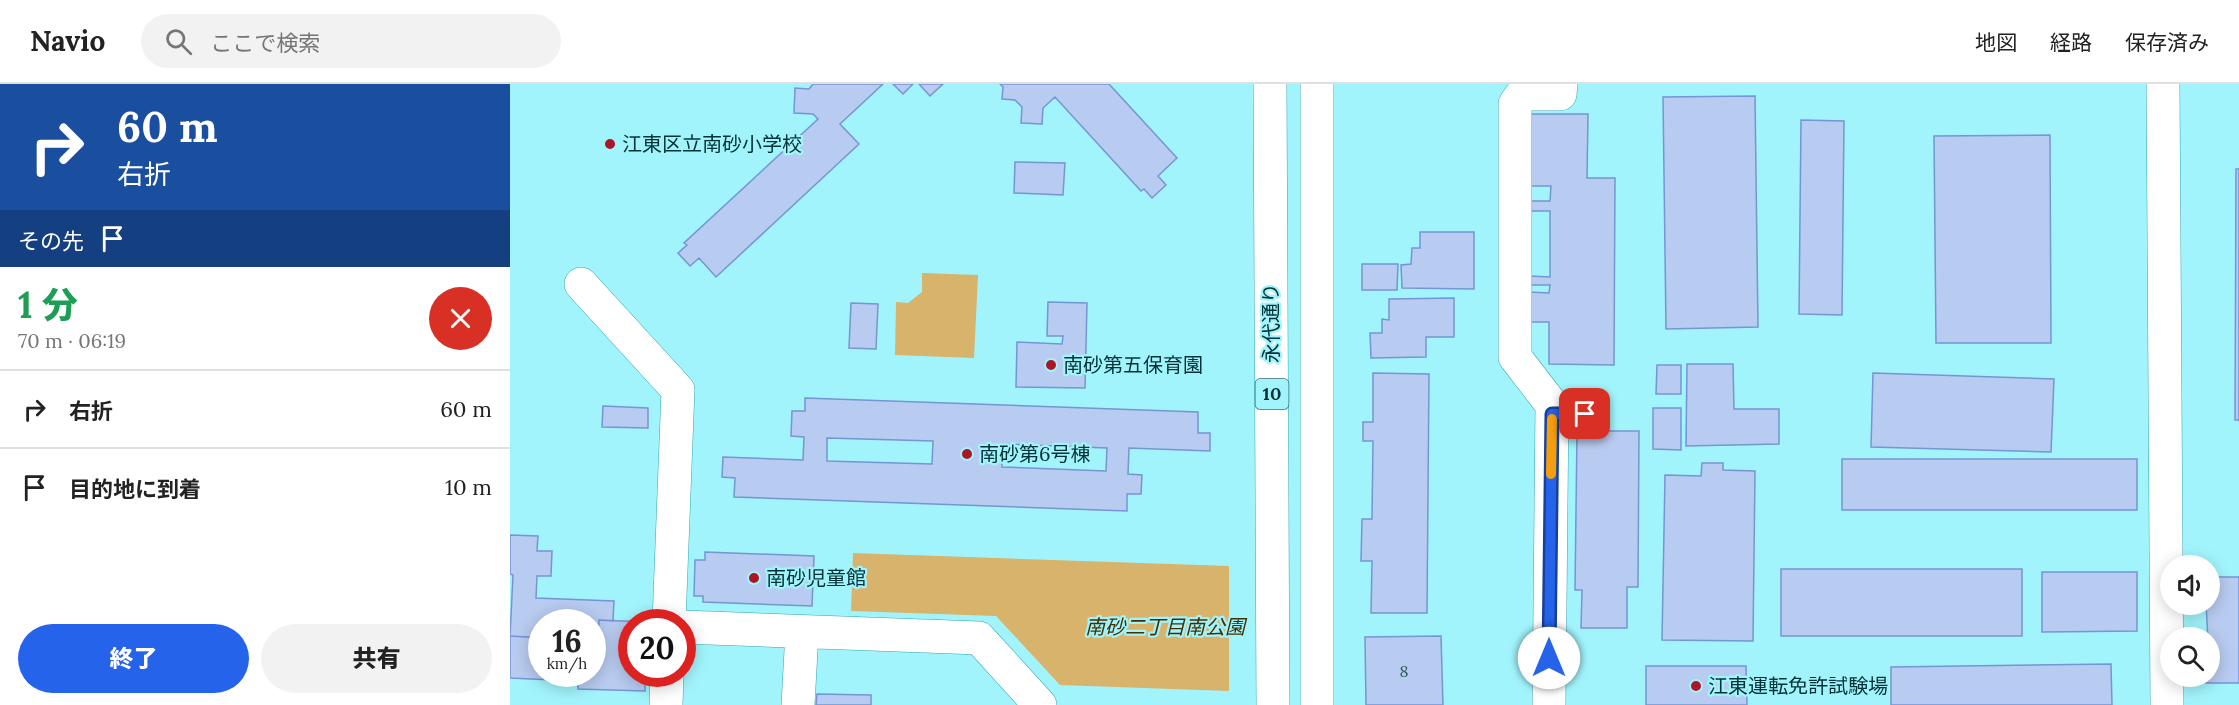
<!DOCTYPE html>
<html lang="ja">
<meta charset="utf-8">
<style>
:root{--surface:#fff;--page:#f2f2f2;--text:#222;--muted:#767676;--line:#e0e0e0;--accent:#2563eb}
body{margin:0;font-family:Lora,"Noto Sans JP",serif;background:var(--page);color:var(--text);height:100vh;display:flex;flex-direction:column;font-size:22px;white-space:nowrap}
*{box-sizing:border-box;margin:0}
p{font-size:20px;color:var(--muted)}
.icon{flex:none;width:33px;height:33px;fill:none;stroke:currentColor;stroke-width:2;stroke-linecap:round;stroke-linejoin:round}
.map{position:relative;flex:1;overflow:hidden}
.side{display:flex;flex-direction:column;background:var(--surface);width:510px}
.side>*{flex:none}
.guide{background:#1a4fa0;color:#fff;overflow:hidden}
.controls{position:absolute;left:1650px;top:471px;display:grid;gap:12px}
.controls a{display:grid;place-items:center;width:60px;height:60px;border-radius:50%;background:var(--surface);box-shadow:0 3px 15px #0003;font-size:30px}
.speed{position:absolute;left:18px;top:525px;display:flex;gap:12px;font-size:30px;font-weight:700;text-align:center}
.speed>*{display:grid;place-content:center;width:78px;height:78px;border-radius:50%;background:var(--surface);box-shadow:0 3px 15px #0003;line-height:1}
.speed small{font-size:15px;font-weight:400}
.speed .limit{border:9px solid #d22;background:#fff;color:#111}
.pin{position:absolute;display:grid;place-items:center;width:51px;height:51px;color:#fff;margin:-26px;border-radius:12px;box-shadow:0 3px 9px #0006}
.me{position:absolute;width:66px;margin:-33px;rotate:0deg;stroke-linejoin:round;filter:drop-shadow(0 0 4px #0008)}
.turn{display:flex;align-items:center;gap:21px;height:126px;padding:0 18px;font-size:27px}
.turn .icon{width:78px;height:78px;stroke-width:2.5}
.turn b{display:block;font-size:42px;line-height:51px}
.then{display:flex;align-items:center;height:57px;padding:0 18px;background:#0003;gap:12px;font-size:22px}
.round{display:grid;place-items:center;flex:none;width:63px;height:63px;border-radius:32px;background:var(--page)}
.summary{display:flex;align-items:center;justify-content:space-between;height:102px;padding:0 18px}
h1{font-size:36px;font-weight:800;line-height:45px;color:#1e9e55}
.button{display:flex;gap:12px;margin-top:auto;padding:12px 18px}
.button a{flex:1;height:69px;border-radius:36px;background:var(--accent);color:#fff;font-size:24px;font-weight:800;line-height:69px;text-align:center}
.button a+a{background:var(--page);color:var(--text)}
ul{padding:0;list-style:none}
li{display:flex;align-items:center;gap:18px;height:78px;padding:0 18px;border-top:2px solid var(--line)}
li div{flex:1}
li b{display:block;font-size:22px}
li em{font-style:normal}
header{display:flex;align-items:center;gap:36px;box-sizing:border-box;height:84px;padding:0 30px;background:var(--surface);border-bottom:2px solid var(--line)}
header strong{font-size:28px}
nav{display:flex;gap:33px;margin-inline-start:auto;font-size:21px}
.search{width:420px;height:54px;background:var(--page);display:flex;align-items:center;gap:15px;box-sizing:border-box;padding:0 21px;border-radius:33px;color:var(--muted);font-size:22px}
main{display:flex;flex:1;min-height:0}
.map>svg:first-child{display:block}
.green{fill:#d7b36c}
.building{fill:#b8cbf0;stroke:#7595d3;stroke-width:1.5;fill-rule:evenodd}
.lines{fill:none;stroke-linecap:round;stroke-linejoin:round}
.minor-casing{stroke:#33a6b0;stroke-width:34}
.major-casing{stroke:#33a6b0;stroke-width:34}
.minor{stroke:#fff;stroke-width:33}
.major{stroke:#fff;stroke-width:33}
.route-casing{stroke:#184099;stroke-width:15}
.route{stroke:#2563eb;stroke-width:10}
.slow{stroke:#f59e0b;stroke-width:10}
.poi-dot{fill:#ab1726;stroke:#a2f4fc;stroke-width:2}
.labels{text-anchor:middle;stroke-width:4.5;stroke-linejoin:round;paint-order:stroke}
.number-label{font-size:16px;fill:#2e5864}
.shield{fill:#a2f4fc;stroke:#316c71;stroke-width:1.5}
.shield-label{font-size:18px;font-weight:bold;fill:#003135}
.poi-label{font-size:20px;fill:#003135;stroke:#a2f4fc;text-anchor:start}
.street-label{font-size:20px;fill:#003135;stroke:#a2f4fc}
.park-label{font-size:20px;font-style:italic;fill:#432f00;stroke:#a2f4fc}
</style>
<header>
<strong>Navio</strong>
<div class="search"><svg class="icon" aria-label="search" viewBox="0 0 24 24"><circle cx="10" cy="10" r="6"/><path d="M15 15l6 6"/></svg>ここで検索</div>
<nav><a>地図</a><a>経路</a><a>保存済み</a></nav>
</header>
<main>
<section class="side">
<div class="guide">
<div class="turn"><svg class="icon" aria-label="right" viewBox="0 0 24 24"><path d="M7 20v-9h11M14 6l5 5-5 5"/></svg><div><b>60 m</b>右折</div></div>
<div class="then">その先<svg class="icon" aria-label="arrive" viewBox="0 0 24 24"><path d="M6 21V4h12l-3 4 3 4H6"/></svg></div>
</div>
<div class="summary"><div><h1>1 分</h1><p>70 m · 06:19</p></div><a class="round" style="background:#d93025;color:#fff"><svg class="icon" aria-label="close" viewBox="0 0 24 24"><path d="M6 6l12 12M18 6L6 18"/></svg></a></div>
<ul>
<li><svg class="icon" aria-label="right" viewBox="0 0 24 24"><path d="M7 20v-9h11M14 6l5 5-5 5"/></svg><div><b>右折</b></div><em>60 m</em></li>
<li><svg class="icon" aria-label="arrive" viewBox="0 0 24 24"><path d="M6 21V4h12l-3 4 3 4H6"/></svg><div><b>目的地に到着</b></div><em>10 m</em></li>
</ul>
<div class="button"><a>終了</a><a>共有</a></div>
</section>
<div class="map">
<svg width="1729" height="621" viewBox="0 0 1729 621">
<rect width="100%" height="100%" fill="#a2f4fc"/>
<path class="green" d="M412,189L468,191L464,274L385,271L386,218L398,219L412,208Z
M343,469L719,482V607L550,601L486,532L341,527Z"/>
<path class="building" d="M303,0H373L330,40L349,60L206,193L189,174L180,182L168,169L177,161L174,159L308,35L303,30L284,29L285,4L299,5Z
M383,0H403L393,10Z
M409,0H433L420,12Z
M490,0H599L667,74L648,92L656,101L642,114L634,105L631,107L545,13L533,24L532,40L511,39L512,23L505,16L492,15L493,3Z
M1245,12L1248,243L1156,245L1153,13Z
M1018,30H1078L1077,94H1105L1104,281L1039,280V238H1019V208L1039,209L1040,201H1019L1020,192L1040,193V127H1020V117H1040L1041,102H1017Z
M1291,36L1334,37L1332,231L1289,230Z
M1540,51L1541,259H1426L1424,52Z
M505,78L555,79L553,111L504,109Z
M1726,85H1729V336H1725Z
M910,148H964V205L892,204L891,181L901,180L902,164H910Z
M852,180H888L887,206H852Z
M944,214V253H916V273L861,274L860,249H872V235L879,236V215Z
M538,218L577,219L575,304L506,303L507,258L552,260L553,252H537Z
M341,219L368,220L366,265L339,264Z
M1177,280H1223L1224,325H1269V360L1176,362Z
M1147,281H1171V310H1146Z
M863,289L919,290L917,529H861L862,477H851L852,435H862L863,357H853V338H863Z
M1363,289L1544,295L1541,368L1361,363Z
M295,314L688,328V349H700V367L619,364L618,390L632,391L631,410H617V427L224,413L225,394L212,393L213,373L293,376L294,353L281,352L282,327H295ZM317,354L423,357L422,380L317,377ZM493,360L597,364L596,387L492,383Z
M93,322L138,324V344L92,343Z
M1143,324H1171V366L1143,365Z
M1067,347H1129L1128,503H1117V544H1071L1072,506H1065Z
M1332,375H1627V426H1332Z
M1192,379H1213V386L1245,387L1243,557L1152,556L1155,391L1191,392Z
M0,451L28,452L27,467H42L41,492H27L26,514L104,517L103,537L89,536L88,556H82V538H32V554L0,552L3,491L0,490Z
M195,468L304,472L302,522L193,518V512H184L185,476H195Z
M1271,485H1512V552H1271Z
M1532,488H1627V547L1532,548Z
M1700,493H1729V599H1696V592H1700L1696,520H1700Z
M89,536L137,538H122V590H135V607L68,605V590H82V556H88Z
M0,552L32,554V590H42V596L0,594Z
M931,552L933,621H856L855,553Z
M1601,580L1602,621H1381V583Z
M1136,582H1236L1237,621H1136Z
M307,610L361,611V621H306Z"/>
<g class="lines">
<g class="minor-casing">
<path id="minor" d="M1653,0L1657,621
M71,200L168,306L159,538
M1042,330H1075
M172,543L469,554L530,621
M156,621L157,590
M288,621L292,548
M1039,621L1042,321L1005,273V20L1012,10H1050L1051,0"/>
</g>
<g class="major-casing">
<path id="major" d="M760,0L763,621
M807,621V0"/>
</g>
<use href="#minor" class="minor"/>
<use href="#major" class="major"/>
</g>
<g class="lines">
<g class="route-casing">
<path id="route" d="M1039,574L1042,330H1075"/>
</g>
<use href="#route" class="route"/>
<path class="slow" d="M1041,390L1042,335"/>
</g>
<g class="poi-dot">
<circle cx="100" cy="60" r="6"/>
<circle cx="541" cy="281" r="6"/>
<circle cx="457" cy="370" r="6"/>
<circle cx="244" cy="494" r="6"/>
<circle cx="1186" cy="602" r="6"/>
</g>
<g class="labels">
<g class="number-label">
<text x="894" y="593">8</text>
</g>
<rect class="shield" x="745.5" y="295" width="33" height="30" rx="4.5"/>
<g class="shield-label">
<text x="762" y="316">10</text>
</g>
<g class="poi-label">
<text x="112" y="67">江東区立南砂小学校</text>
<text x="553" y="288">南砂第五保育園</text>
<text x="469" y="377">南砂第6号棟</text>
<text x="256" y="501">南砂児童館</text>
<text x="1198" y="609">江東運転免許試験場</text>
</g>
<g class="street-label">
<text transform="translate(761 239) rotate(-90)" y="7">永代通り</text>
</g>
<g class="park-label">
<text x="655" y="550">南砂二丁目南公園</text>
</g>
</g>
</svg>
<div class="controls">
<a><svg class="icon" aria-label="sound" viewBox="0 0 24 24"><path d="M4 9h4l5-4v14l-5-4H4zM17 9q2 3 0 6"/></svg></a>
<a><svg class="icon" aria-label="search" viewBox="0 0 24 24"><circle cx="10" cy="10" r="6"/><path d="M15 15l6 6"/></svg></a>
</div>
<div class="speed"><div>16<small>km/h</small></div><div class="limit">20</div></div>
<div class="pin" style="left:1075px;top:330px;background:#d93025"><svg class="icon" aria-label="arrive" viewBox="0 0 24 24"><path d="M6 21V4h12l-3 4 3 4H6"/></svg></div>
<svg class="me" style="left:1039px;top:574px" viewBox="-20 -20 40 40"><circle r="19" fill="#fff"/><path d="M0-13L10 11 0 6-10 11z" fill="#2563eb"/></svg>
</div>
</main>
